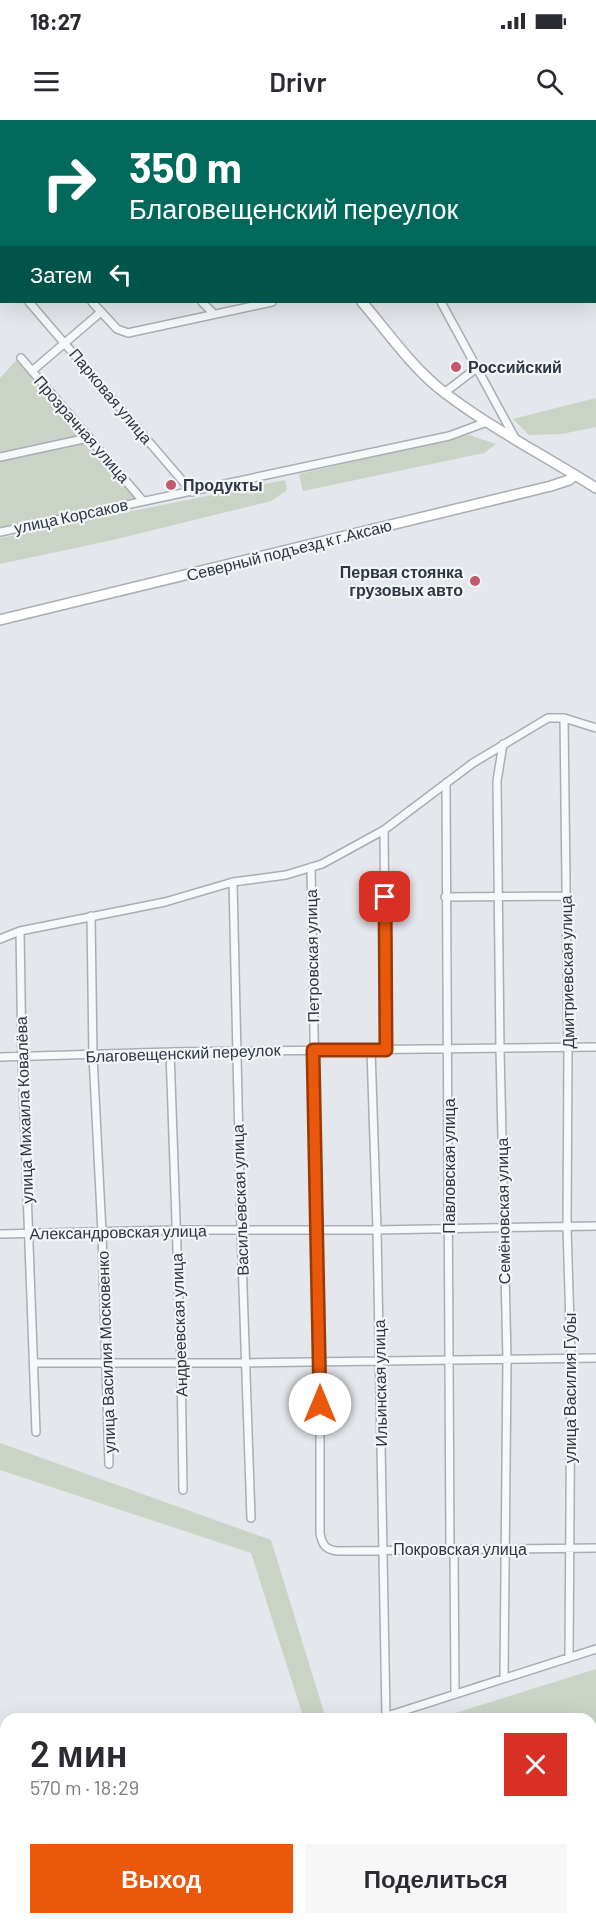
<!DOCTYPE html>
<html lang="ru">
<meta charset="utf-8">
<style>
:root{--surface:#fff;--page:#f7f7f7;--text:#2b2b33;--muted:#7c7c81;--accent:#ea580c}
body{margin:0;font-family:Barlow,sans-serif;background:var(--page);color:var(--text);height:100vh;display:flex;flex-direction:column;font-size:22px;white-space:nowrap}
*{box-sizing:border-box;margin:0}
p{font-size:20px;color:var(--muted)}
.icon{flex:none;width:33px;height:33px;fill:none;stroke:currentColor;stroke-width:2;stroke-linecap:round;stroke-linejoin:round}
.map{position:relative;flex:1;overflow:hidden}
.sheet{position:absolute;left:0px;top:1593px;width:597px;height:212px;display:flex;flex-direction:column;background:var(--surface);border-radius:18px 18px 0 0;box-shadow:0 6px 24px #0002}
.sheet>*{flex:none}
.hud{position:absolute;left:0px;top:0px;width:597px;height:183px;box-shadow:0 6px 24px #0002;background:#00695c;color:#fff;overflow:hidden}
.pin{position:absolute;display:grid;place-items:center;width:51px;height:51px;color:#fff;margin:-26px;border-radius:12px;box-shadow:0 3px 9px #0006}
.me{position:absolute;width:66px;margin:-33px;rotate:0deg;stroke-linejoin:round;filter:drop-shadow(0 0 4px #0008)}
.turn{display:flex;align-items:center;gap:21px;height:126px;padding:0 30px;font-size:27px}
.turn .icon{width:78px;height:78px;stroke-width:2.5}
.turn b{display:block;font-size:42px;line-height:51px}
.then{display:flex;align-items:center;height:57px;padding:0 30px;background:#0003;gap:12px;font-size:22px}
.round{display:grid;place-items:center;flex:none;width:63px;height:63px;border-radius:0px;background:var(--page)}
.overview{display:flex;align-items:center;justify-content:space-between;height:102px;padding:0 30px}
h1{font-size:36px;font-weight:600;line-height:45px}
.action{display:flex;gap:12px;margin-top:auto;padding:12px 30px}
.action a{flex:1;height:69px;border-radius:0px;background:var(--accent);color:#fff;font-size:24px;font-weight:600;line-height:69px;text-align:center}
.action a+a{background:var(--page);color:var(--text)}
.status{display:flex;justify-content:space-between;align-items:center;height:42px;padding:0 30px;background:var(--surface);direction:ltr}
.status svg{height:16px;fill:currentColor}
header{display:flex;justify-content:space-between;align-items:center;height:78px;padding:0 30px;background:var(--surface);font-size:27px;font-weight:600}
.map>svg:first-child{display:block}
.green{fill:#cad3c6}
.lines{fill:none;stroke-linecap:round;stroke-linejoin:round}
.street-casing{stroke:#a9aeb5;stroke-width:10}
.secondary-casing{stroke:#a9aeb5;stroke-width:12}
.street{stroke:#f7f8f9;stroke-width:7}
.secondary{stroke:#fff;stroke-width:9}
.route-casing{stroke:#983908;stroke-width:15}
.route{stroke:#ea580c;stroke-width:10}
.poi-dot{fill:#c1586c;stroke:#f4f6f8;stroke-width:2}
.labels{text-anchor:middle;stroke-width:4.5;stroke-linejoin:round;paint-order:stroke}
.poi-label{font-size:16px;font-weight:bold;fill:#2d3641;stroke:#f4f6f8;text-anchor:start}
.street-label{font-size:16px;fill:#2d3641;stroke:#f4f6f8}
</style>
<div class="status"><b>18:27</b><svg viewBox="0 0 49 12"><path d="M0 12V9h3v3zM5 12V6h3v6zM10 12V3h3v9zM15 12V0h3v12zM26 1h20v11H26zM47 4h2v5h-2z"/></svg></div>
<header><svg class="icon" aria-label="menu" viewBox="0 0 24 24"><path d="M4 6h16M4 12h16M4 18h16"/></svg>Drivr<svg class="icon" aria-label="search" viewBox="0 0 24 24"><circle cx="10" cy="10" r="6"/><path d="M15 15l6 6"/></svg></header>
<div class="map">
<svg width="596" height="1804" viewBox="0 0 596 1804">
<rect width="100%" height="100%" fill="#e4e7eb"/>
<path class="green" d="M22,234L148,383L0,416V258Z
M596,278V307L562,314L529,315L513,299Z
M469,315L496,324L484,333L303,371L299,354Z
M285,360L287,370L271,381L113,420L0,444V418Z
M548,361L549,363L0,496V494Z
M550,369V371L0,505V503Z
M0,1323L271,1420L326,1599H304L251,1433L0,1350Z
M596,1549V1616L591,1618V1599H436Z
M6,1756V1798L71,1799L56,1804H0V1758Z"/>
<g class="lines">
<g class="street-casing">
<path id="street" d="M36,0L38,2
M214,0L215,2
M294,0L295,2
M130,2L138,0
M0,80L2,82
M0,148L2,150
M29,182L192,372
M92,182L117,209L128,213L272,182
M202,182L214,194
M441,182L516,320
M21,238L143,381
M32,251L101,192
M444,273L478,247
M0,337L88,318
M0,412L449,316L487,302
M564,598L568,928L567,1107L571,1238L569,1537
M503,624L497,661L500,929L507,1240L504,1557
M446,663L450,1430
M384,710L386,930
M311,747L320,1241V1413C322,1425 326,1430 338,1431L596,1428
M233,762L241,1110L251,1398
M445,777L566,776
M91,796L93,936L102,1113L109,1344
M20,811L22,937L36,1312
M0,819L20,811L165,782L233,762L286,755L322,744L384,710L473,643L548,598H564L596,608
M371,930L377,1110L386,1596
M170,932L181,1242L183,1370
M0,937L170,932L596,927
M0,1114L176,1110H377L596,1106
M34,1243H245L596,1238
M454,1430L455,1573
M378,1599L596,1529"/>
</g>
<g class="secondary-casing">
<path id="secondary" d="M271,2L273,0
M362,182C388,212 412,248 445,273C492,309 546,336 596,368
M0,500L551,366L569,360L575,355"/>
</g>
<use href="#street" class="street"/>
<use href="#secondary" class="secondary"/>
</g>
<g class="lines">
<g class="route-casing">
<path id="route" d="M320,1284L313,930H386L385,777"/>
</g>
<use href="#route" class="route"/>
</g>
<g class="poi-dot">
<circle cx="456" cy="247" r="6"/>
<circle cx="171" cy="365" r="6"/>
<circle cx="475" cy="461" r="6"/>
</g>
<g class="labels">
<g class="poi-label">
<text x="468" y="253">Российский</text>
<text x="183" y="371">Продукты</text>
<text x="463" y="458" text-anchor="end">Первая стоянка<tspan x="463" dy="18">грузовых авто</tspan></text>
</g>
<g class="street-label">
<text transform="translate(111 276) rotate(50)" y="6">Парковая улица</text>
<text transform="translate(82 309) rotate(49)" y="6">Прозрачная улица</text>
<text transform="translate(71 396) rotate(-12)" y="6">улица Корсаков</text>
<text transform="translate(289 430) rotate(-14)" y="6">Северный подъезд к г.Аксаю</text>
<text transform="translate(312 836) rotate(-91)" y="6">Петровская улица</text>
<text transform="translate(567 852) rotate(-91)" y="6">Дмитриевская улица</text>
<text transform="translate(183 933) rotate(-2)" y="6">Благовещенский переулок</text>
<text transform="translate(24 990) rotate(-92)" y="6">улица Михаила Ковалёва</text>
<text transform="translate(449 1046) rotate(-90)" y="6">Павловская улица</text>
<text transform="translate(240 1080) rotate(-92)" y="6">Васильевская улица</text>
<text transform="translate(503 1091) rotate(-91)" y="6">Семёновская улица</text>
<text transform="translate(118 1112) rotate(-1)" y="6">Александровская улица</text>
<text transform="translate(179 1205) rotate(-92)" y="6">Андреевская улица</text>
<text transform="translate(106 1232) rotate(-92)" y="6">улица Василия Московенко</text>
<text transform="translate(380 1263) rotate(-91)" y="6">Ильинская улица</text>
<text transform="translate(570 1268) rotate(-90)" y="6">улица Василия Губы</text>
<text x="460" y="1435">Покровская улица</text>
</g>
</g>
</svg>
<div class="pin" style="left:385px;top:777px;background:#d93025"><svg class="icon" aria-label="arrive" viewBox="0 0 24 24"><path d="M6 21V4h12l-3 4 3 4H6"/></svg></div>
<svg class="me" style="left:320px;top:1284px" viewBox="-20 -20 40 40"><circle r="19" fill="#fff"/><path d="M0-13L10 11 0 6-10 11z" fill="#ea580c"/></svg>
<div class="hud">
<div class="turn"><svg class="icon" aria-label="right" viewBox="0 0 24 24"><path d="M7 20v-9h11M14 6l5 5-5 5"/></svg><div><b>350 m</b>Благовещенский переулок</div></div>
<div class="then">Затем<svg class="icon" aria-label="left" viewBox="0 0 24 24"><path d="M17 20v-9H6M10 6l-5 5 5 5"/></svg></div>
</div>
<section class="sheet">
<div class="overview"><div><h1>2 мин</h1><p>570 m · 18:29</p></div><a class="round" style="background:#d93025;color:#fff"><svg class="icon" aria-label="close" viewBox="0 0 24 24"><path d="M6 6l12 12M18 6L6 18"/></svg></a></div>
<div class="action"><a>Выход</a><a>Поделиться</a></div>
</section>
</div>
